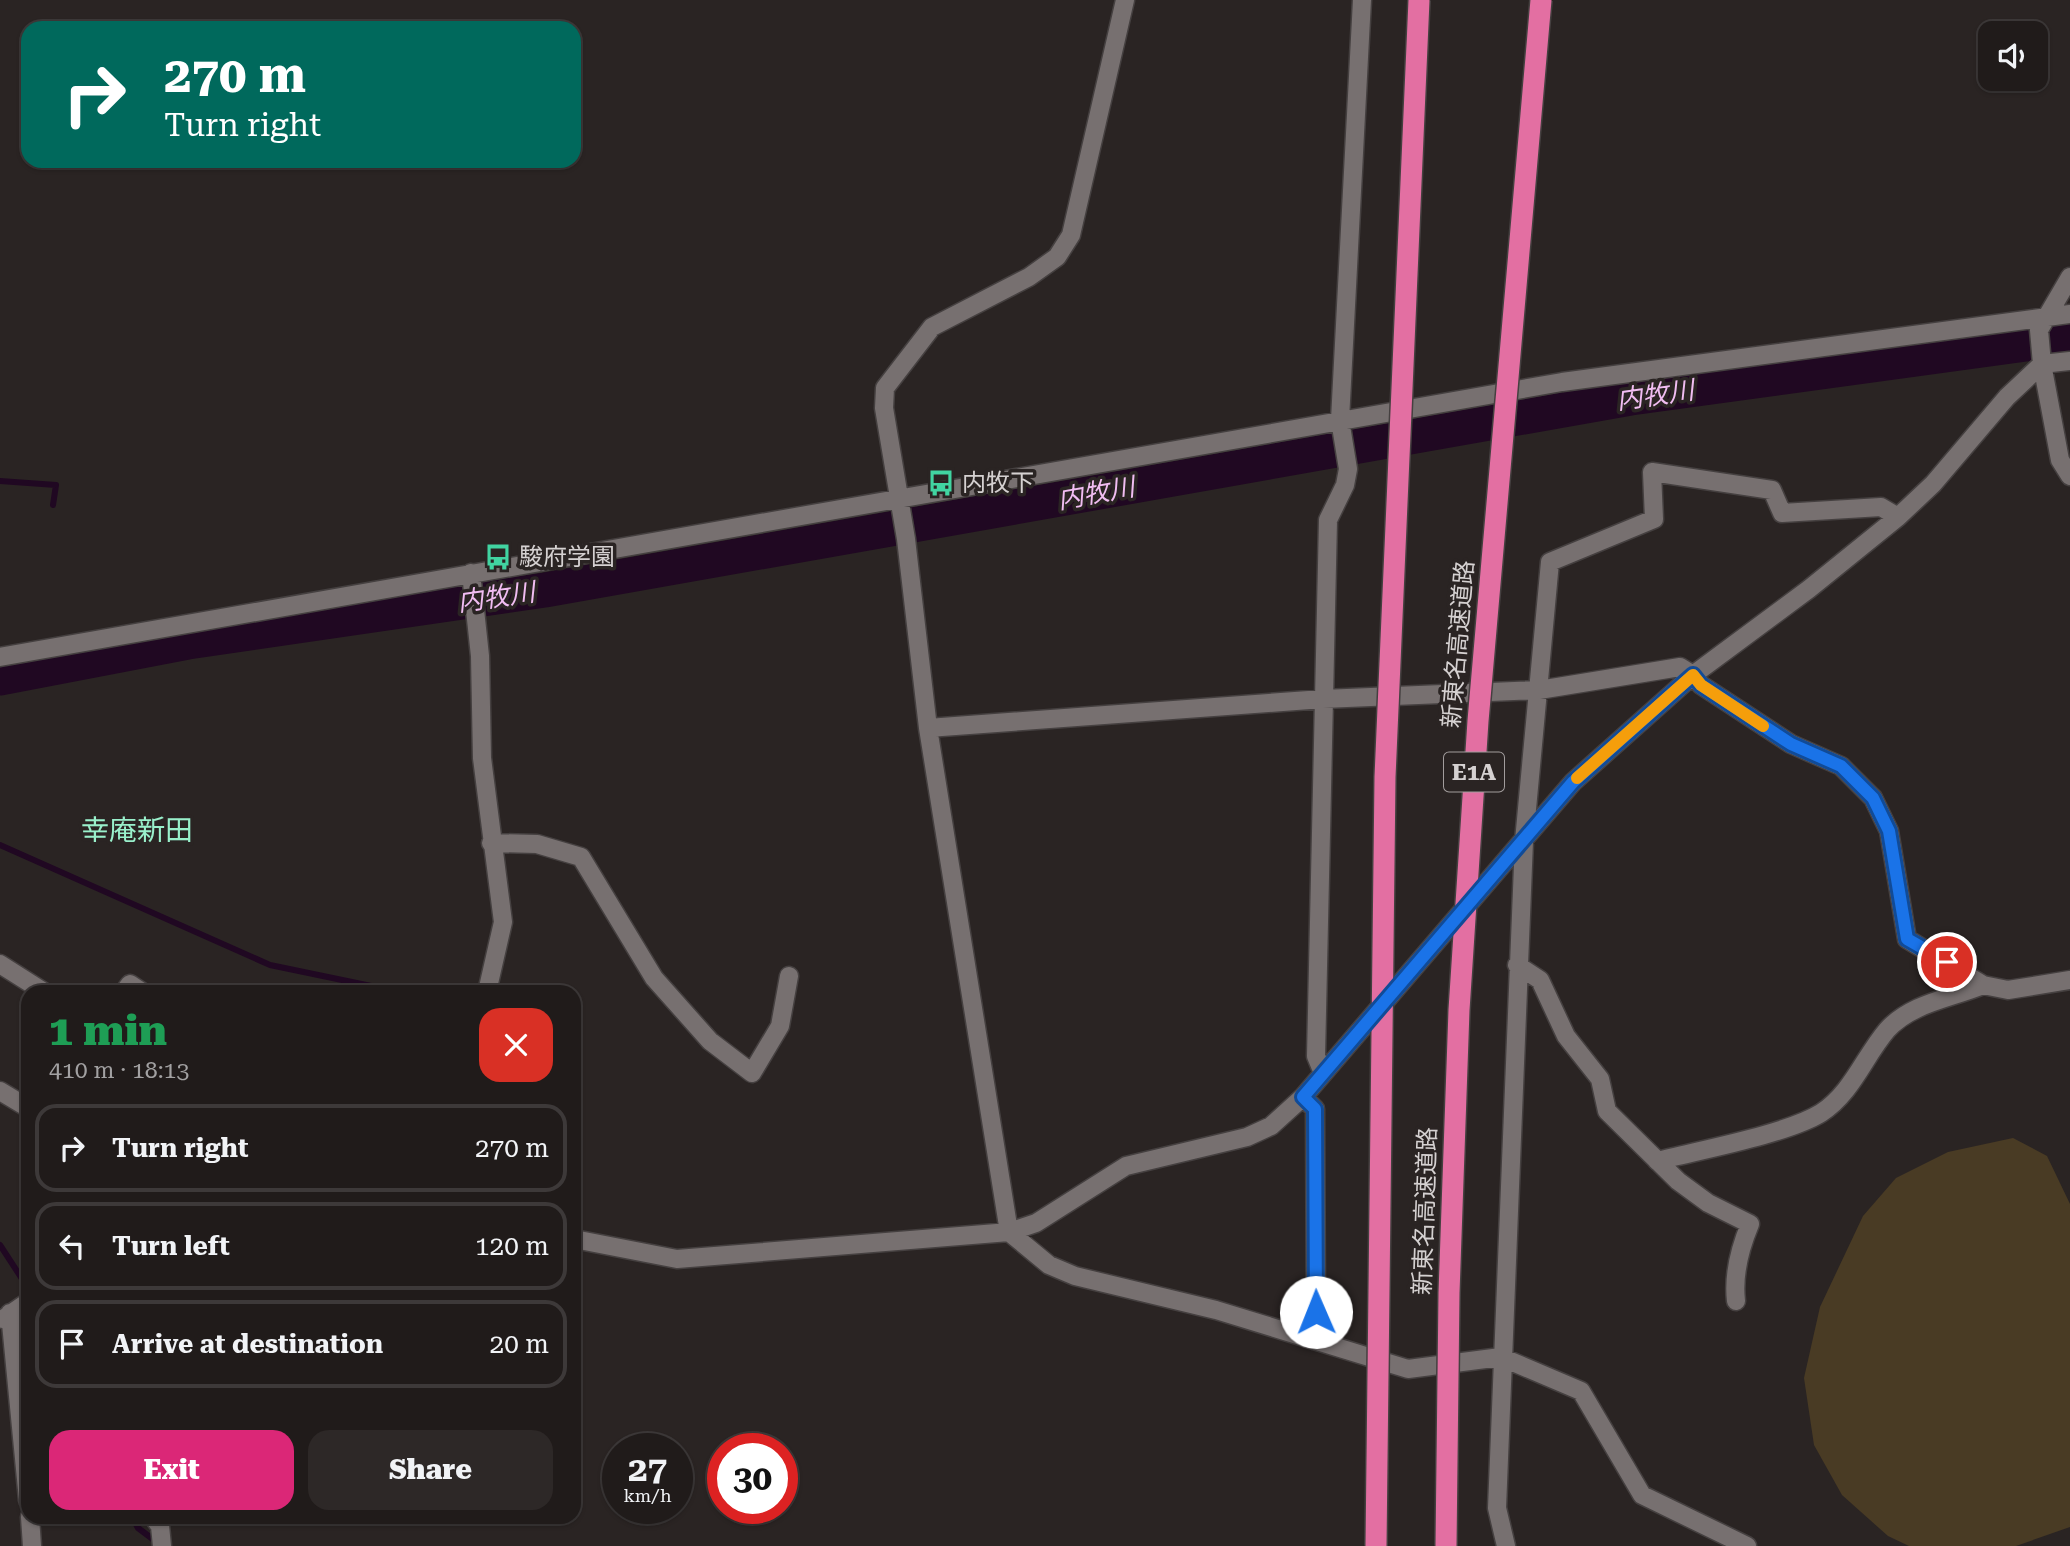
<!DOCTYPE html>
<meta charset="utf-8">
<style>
:root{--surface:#201b1a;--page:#2d2827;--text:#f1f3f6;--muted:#a2a1a2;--line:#3d3939;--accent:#db2777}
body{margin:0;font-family:"Roboto Serif","Noto Sans JP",serif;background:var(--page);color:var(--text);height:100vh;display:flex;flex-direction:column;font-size:26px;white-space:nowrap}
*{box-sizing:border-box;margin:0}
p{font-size:23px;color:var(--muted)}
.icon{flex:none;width:38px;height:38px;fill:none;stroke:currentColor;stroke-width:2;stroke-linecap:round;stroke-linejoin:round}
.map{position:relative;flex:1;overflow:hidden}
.side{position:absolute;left:21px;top:985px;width:560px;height:539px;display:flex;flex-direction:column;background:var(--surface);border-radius:21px;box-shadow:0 2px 5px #0004,0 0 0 2px var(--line)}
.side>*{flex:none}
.guide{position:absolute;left:21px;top:21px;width:560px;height:147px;border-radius:21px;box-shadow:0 2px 5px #0004,0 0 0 2px var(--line);background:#00695c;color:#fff;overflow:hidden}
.buttons{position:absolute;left:1978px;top:21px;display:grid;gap:14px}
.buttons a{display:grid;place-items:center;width:70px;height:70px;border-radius:14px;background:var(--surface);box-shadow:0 2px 5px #0004,0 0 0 2px var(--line);font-size:35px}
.speed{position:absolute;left:602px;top:1433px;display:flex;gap:14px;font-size:35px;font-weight:700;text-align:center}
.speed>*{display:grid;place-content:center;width:91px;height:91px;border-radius:50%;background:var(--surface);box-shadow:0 2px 5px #0004,0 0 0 2px var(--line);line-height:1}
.speed small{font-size:18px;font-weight:400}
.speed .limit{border:10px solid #d22;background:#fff;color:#111}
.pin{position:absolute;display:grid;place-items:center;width:60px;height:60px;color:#fff;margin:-30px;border:4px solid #fff;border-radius:50%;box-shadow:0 2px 7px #0007}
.me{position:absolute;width:77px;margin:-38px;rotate:359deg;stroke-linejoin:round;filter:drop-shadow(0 0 5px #0008)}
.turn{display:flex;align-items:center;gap:24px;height:147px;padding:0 28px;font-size:32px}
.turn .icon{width:91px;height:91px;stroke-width:2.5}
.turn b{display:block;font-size:49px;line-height:60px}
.round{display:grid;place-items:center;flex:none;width:74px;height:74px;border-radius:21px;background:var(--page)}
.head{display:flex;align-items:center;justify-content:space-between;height:119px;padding:0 28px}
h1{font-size:42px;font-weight:800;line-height:52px;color:#1e9e55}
.primary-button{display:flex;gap:14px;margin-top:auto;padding:14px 28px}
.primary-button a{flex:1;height:80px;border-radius:21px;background:var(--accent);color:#fff;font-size:28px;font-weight:800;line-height:80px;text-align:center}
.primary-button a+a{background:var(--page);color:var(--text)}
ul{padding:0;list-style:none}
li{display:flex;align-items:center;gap:21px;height:88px;margin:0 14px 10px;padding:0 14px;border:4px solid var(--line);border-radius:21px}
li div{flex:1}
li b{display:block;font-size:26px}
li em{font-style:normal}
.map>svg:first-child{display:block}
.green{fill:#493b24}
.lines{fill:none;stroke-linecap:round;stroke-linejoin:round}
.stream{stroke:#200822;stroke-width:6}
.river{stroke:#200822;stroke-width:35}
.minor-casing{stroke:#454040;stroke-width:21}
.minor{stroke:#777070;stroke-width:18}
.highway-bridge-casing{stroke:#454040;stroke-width:24;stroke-linecap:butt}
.highway-bridge{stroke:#e36fa2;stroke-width:21}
.route-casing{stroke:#114b97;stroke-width:18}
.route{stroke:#1a73e8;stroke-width:12}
.slow{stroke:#f59e0b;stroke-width:12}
.labels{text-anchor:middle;stroke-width:7;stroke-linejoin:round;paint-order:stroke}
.shield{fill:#2a2423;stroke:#a29d9d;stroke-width:2}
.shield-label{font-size:23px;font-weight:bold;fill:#d5d1d1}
.poi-label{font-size:24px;fill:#d5d1d1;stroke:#2a2423;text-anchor:start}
.street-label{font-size:24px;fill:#d5d1d1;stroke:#2a2423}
.water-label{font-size:26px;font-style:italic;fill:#f1bdf2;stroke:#2a2423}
.quarter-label{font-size:28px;fill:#99f0cb;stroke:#2a2423}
</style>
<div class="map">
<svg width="2070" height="1546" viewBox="0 0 2070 1546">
<rect width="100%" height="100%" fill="#2a2423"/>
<path class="green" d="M2013,1138L2047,1156L2070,1204V1527L2016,1546H1909L1888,1536L1842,1495L1814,1445L1804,1378L1820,1307L1863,1216L1896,1178L1948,1152Z"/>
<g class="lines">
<path class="stream" d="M0,481L56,485L53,505
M0,845L270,965L400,992
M465,992L476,989
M0,1245L28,1288
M132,1517L138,1528L158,1543"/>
<path class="river" d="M0,678L188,642L545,590L1631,398L2070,338"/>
<g class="minor-casing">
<path id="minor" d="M1125,0L1071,235L1057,257L1029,277L932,327L885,388L884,408L906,539L928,728L1009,1232L1049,1265L1075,1276L1216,1310L1408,1369L1501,1357L1581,1391L1642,1495L1747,1546
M2070,277L2039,330L2042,364L2060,460L2070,476
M471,573L480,656L482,758L503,922L487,992
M0,657L1562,382L2070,314
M928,728L1323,699L1539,690L1680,667L1693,675L1701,685L1791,744L1841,766L1873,798L1889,831L1907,939L1983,985L2008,990L2070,980
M491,843L537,844L581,857L654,978L710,1041L752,1073L780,1026L789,976
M0,964L44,992
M1517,965L1540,980L1566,1036L1600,1079L1607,1111L1678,1181L1708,1203L1750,1224C1740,1248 1733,1275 1736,1301
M124,992L130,984L142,992
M1323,1073L1316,1056L1328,520L1345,485L1348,469L1340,420L1362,0
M0,1091L25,1106L28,1102
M1303,1097L1315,1109L1316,1312L1313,1340
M1657,1161C1700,1150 1787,1134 1821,1113C1852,1093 1864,1057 1887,1030C1911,1003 1952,998 1983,985
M574,1239L677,1259L1009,1232L1036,1223L1126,1166L1247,1137L1271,1126L1303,1097L1573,782L1693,675L1809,589L1898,517L1933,484L2007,397L2042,364L2070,361
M10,1313L28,1500
M3,1319L28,1302
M30,1517L32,1546
M153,1517L160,1526L162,1546
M1506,1546L1497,1508L1524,841L1550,562L1654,519L1652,472L1772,490L1782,513L1881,507L1898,517"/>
</g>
<use href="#minor" class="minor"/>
<g class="highway-bridge-casing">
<path id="highway-bridge" d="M1376,1546L1385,777L1419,0
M1446,1546L1449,1293L1459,1010L1478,721L1541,0"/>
</g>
<use href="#highway-bridge" class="highway-bridge"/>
</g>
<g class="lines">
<g class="route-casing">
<path id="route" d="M1316,1312L1315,1109L1303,1097L1573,782L1693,675L1701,685L1791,744L1841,766L1873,798L1889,831L1907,939L1947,962"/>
</g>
<use href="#route" class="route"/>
<path class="slow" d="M1577,778L1693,675L1701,685L1763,726"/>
</g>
<defs>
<g id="bus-bare" transform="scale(2.1)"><path d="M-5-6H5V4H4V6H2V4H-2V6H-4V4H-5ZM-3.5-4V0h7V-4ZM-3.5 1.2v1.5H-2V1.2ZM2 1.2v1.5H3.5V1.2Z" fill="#41d4a1" stroke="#2a2423" stroke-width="2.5" paint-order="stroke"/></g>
</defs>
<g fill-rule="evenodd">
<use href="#bus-bare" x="941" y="483"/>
<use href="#bus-bare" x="498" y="557"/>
</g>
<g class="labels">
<rect class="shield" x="1444" y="752.5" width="60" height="39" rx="5"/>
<g class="shield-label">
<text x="1474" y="780">E1A</text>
</g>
<g class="poi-label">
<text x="962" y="491">内牧下</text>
<text x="519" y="565">駿府学園</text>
</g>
<g class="street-label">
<text transform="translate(1458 644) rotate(-85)" y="8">新東名高速道路</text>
<text transform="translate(1425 1211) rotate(-88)" y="8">新東名高速道路</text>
</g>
<g class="water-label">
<text transform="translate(1655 395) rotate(-8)" y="9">内牧川</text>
<text transform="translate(1096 493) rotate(-10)" y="9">内牧川</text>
<text transform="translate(496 597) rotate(-8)" y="9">内牧川</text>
</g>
<g class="quarter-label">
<text x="137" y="840">幸庵新田</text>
</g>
</g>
</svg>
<div class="buttons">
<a><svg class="icon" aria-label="sound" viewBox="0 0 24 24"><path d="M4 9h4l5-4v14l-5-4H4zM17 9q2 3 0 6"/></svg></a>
</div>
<div class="speed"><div>27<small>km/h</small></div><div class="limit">30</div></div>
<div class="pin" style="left:1947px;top:962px;background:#d93025"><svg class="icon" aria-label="arrive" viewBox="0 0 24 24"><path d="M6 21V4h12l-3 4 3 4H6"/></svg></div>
<svg class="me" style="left:1316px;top:1312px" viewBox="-20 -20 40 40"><circle r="19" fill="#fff"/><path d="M0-13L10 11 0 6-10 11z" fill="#1a73e8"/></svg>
<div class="guide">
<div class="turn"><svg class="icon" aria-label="right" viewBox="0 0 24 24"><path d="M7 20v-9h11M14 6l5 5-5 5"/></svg><div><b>270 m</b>Turn right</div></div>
</div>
<section class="side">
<div class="head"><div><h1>1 min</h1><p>410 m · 18:13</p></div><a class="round" style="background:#d93025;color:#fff"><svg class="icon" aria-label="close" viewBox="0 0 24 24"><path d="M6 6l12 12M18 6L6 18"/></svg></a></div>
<ul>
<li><svg class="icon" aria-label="right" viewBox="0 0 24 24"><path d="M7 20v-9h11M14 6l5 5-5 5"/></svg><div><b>Turn right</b></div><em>270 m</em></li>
<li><svg class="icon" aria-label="left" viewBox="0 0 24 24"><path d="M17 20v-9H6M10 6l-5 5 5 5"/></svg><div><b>Turn left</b></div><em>120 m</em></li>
<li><svg class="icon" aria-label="arrive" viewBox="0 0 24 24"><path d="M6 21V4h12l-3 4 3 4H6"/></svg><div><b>Arrive at destination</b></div><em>20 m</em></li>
</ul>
<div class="primary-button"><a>Exit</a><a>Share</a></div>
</section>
</div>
